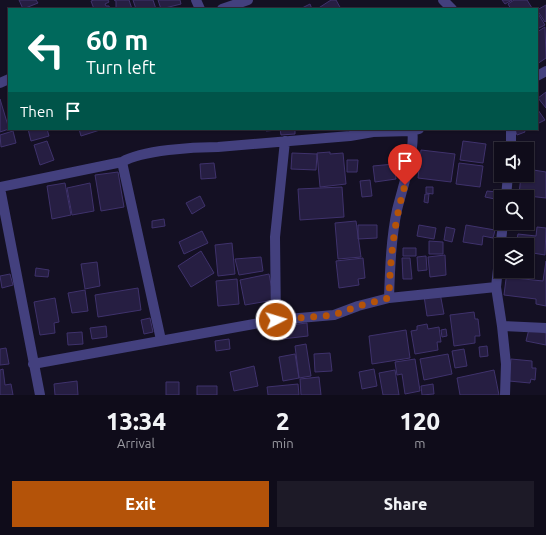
<!DOCTYPE html>
<style>
:root{--surface:#0f0c1a;--page:#1d1a27;--text:#f1f3f6;--muted:#9b9ba2;--line:#2f2c39;--accent:#b45309}
body{margin:0;font-family:Ubuntu,sans-serif;background:var(--page);color:var(--text);height:100vh;display:flex;flex-direction:column;font-size:15px;white-space:nowrap}
*{box-sizing:border-box;margin:0}
p{font-size:13px;color:var(--muted)}
.icon{flex:none;width:22px;height:22px;fill:none;stroke:currentColor;stroke-width:2;stroke-linecap:round;stroke-linejoin:round}
.map{position:relative;height:395px;overflow:hidden}
.side{display:flex;flex-direction:column;background:var(--surface);flex:1}
.side>*{flex:none}
.hud{position:absolute;left:8px;top:8px;width:530px;height:122px;border-radius:0px;box-shadow:0 1px 3px #0004,0 0 0 1px var(--line);background:#00695c;color:#fff;overflow:hidden}
.buttons{position:absolute;left:494px;top:142px;display:grid;gap:8px}
.buttons a{display:grid;place-items:center;width:40px;height:40px;border-radius:0px;background:var(--surface);box-shadow:0 1px 3px #0004,0 0 0 1px var(--line);font-size:20px}
.pin{position:absolute;display:grid;place-items:center;width:34px;height:34px;color:#fff;margin:-41px -17px;border-radius:50% 50% 50% 0;rotate:-45deg;box-shadow:0 0 4px #0007}
.pin .icon{rotate:45deg}
.me{position:absolute;width:44px;margin:-22px;rotate:85deg;stroke-linejoin:round;filter:drop-shadow(0 0 3px #0008)}
.turn{display:flex;align-items:center;gap:14px;height:84px;padding:0 12px;font-size:18px}
.turn .icon{width:52px;height:52px;stroke-width:2.5}
.turn b{display:block;font-size:28px;line-height:34px}
.then{display:flex;align-items:center;height:38px;padding:0 12px;background:#0003;gap:8px;font-size:15px}
.eta{display:flex;justify-content:space-evenly;align-items:center;height:68px;text-align:center}
.eta b{font-size:24px;font-weight:800;line-height:28px}
.cta{display:flex;gap:8px;margin-top:auto;padding:8px 12px}
.cta a{flex:1;height:46px;border-radius:0px;background:var(--accent);color:#fff;font-size:16px;font-weight:800;line-height:46px;text-align:center}
.cta a+a{background:var(--page);color:var(--text)}
.map>svg:first-child{display:block}
.building{fill:#261e42;stroke:#3f326c}
.lines{fill:none;stroke-linecap:round;stroke-linejoin:round}
.minor{stroke:#43407e;stroke-width:10}
.route{stroke:#b45309;stroke-width:7;stroke-dasharray:0 12.6}
</style>
<div class="map">
<svg width="546" height="395" viewBox="0 0 546 395">
<rect width="100%" height="100%" fill="#141023"/>
<path class="building" d="M19,0H36L38,3L23,9Z
M94,0H108L109,2L105,4L106,6H109L110,9H94L91,1Z
M114,0H129L132,9H116V1Z
M133,0H153L156,9H136Z
M158,0H180L181,4L161,9Z
M331,0H336L341,9H317Z
M502,0H512L505,4Z
M514,0H527L532,8L511,9L508,4Z
M310,4L312,9H300Z
M546,5V21L545,22L537,10Z
M537,12L545,25L537,29Z
M545,27L546,58L537,64V32Z
M546,92V108L538,98Z
M0,99L9,129L0,132Z
M538,110L545,120L537,124V111Z
M28,129H47L49,136L31,141Z
M79,129H103L81,136Z
M266,129H278V130L266,131Z
M280,129H295V134L281,135Z
M515,129H524L525,132L517,135Z
M13,131L16,143L1,147L0,135Z
M47,141L54,160L40,165L34,145Z
M463,141L486,144L483,163L460,160Z
M421,150L455,154L451,182L418,178Z
M330,152V154L343,153L346,184L320,187L317,153Z
M292,153L317,154L316,170L291,169Z
M347,160H358L357,172H347Z
M214,163L216,178L201,179L200,164Z
M459,163L483,166L480,187L456,184Z
M394,164L396,179L375,182L373,166Z
M527,169L546,172V198L519,195L521,175H527Z
M118,172L124,207L101,211L95,175Z
M370,180L372,196L362,197L360,181Z
M65,183L71,215L52,219L47,186Z
M90,183L94,211L72,215L67,188Z
M342,187L344,217L300,220L298,189Z
M426,187H433V194L426,193Z
M487,191L497,192L495,199L485,197Z
M425,194H429L428,203L424,202Z
M200,196L205,206L192,214L186,203Z
M164,219L165,226L152,228V221Z
M356,221L361,257L338,259L335,223Z
M358,225H377V238L358,239Z
M419,225L436,228L434,239L417,236Z
M466,225L495,230L493,238L483,236L482,245L463,242Z
M446,227L455,229L452,242L444,240Z
M537,227L546,228L545,255L527,252V245H516L518,234L536,236Z
M202,231L208,243L184,254L179,242Z
M429,241L443,242V254H429Z
M232,243L235,274L218,276L215,245Z
M403,248H416V256H403Z
M201,251L214,273L191,287L178,266Z
M445,255L446,275L430,277L428,257Z
M426,256L427,270L418,271L417,257Z
M261,257L263,271L239,275L235,259Z
M363,258L365,278L358,279L359,285L339,288L336,261Z
M402,258H410L412,279H403Z
M546,261V306L536,304V299L504,295L507,271H515L514,278L543,281Z
M97,262L100,286L85,289L81,264Z
M36,268L49,270L48,277L35,276Z
M10,274L13,285L2,288L0,276Z
M269,274L274,300L245,305L240,280Z
M237,279L239,304L218,306L216,281Z
M138,288L141,310L98,317L95,295Z
M85,290L88,311L72,313L68,293Z
M440,293L444,314L427,316L424,296Z
M55,298L59,322L54,323L55,333L40,335L34,302Z
M474,312L475,319H478L480,336H475V343L454,346L450,315Z
M150,318L153,332L144,334L141,320Z
M307,323L308,336L282,339L281,326Z
M427,324L428,329L439,327L441,342H437L438,350L415,354L411,331L417,330V326Z
M106,326L107,337L92,339L90,328Z
M446,329L447,336L442,337L441,330Z
M529,329L546,333V345L526,341Z
M406,330L410,358L372,364L369,336Z
M82,332L83,344L68,345L67,333Z
M229,339L230,349L216,351L215,341Z
M306,344L311,376L299,378L295,346Z
M487,346L488,356L480,357L479,347Z
M6,348L9,364L0,365V349Z
M464,349L467,366L455,368L452,351Z
M330,353L332,371L315,372L314,354Z
M295,354L299,378L283,381L279,357Z
M448,354L452,374L424,380L420,359Z
M415,359L420,391L405,394L402,374L397,375L395,362Z
M511,359L532,361V368H536L535,380L531,379L530,383L509,381Z
M254,366L258,386L234,391L230,372Z
M3,369L5,385L11,384L13,395H0V370Z
M374,369L377,386L362,389L359,372Z
M395,370L399,395H383L379,373Z
M494,370L499,395H460L457,378Z
M319,377L321,395H301L300,379Z
M77,381L78,395H55L54,384Z
M166,382H179V395H166Z
M298,384L299,395H268L267,387Z
M433,384L434,394L422,395L421,386Z
M197,386H217V395H197Z"/>
<g class="lines">
<path class="minor" d="M196,0L200,9
M443,0L452,9
M222,9L248,0
M537,76L546,71
M0,83L9,79
M511,149V129
M122,162L161,340
M0,187L122,162C142,150 194,147 218,147L350,136L373,132L412,131L419,129
M0,188L40,395
M506,197L508,175
M503,223L496,287L502,326L506,364L505,395
M389,298L496,287
M276,320L275,237L285,141
M502,326L546,328
M33,364L276,320L334,315L358,306L389,298C390,269 391,238 397,210C402,189 416,149 412,129"/>
</g>
<g class="lines">
<path class="route" d="M276,320L334,315L358,306L389,298C390,260 394,222 405,185"/>
</g>
</svg>
<div class="buttons">
<a><svg class="icon" aria-label="sound" viewBox="0 0 24 24"><path d="M4 9h4l5-4v14l-5-4H4zM17 9q2 3 0 6"/></svg></a>
<a><svg class="icon" aria-label="search" viewBox="0 0 24 24"><circle cx="10" cy="10" r="6"/><path d="M15 15l6 6"/></svg></a>
<a><svg class="icon" aria-label="layers" viewBox="0 0 24 24"><path d="M12 4l9 5-9 5-9-5zM3 14l9 5 9-5"/></svg></a>
</div>
<div class="pin" style="left:405px;top:185px;background:#d93025"><svg class="icon" aria-label="arrive" viewBox="0 0 24 24"><path d="M6 21V4h12l-3 4 3 4H6"/></svg></div>
<svg class="me" style="left:276px;top:320px" viewBox="-20 -20 40 40"><circle r="17" fill="#b45309" stroke="#fff" stroke-width="3"/><path d="M0-11L8 9 0 5-8 9z" fill="#fff"/></svg>
<div class="hud">
<div class="turn"><svg class="icon" aria-label="left" viewBox="0 0 24 24"><path d="M17 20v-9H6M10 6l-5 5 5 5"/></svg><div><b>60 m</b>Turn left</div></div>
<div class="then">Then<svg class="icon" aria-label="arrive" viewBox="0 0 24 24"><path d="M6 21V4h12l-3 4 3 4H6"/></svg></div>
</div>
</div>
<section class="side">
<div class="eta">
<div><b>13:34</b><p>Arrival</p></div>
<div><b>2</b><p>min</p></div>
<div><b>120</b><p>m</p></div>
</div>
<div class="cta"><a>Exit</a><a>Share</a></div>
</section>
